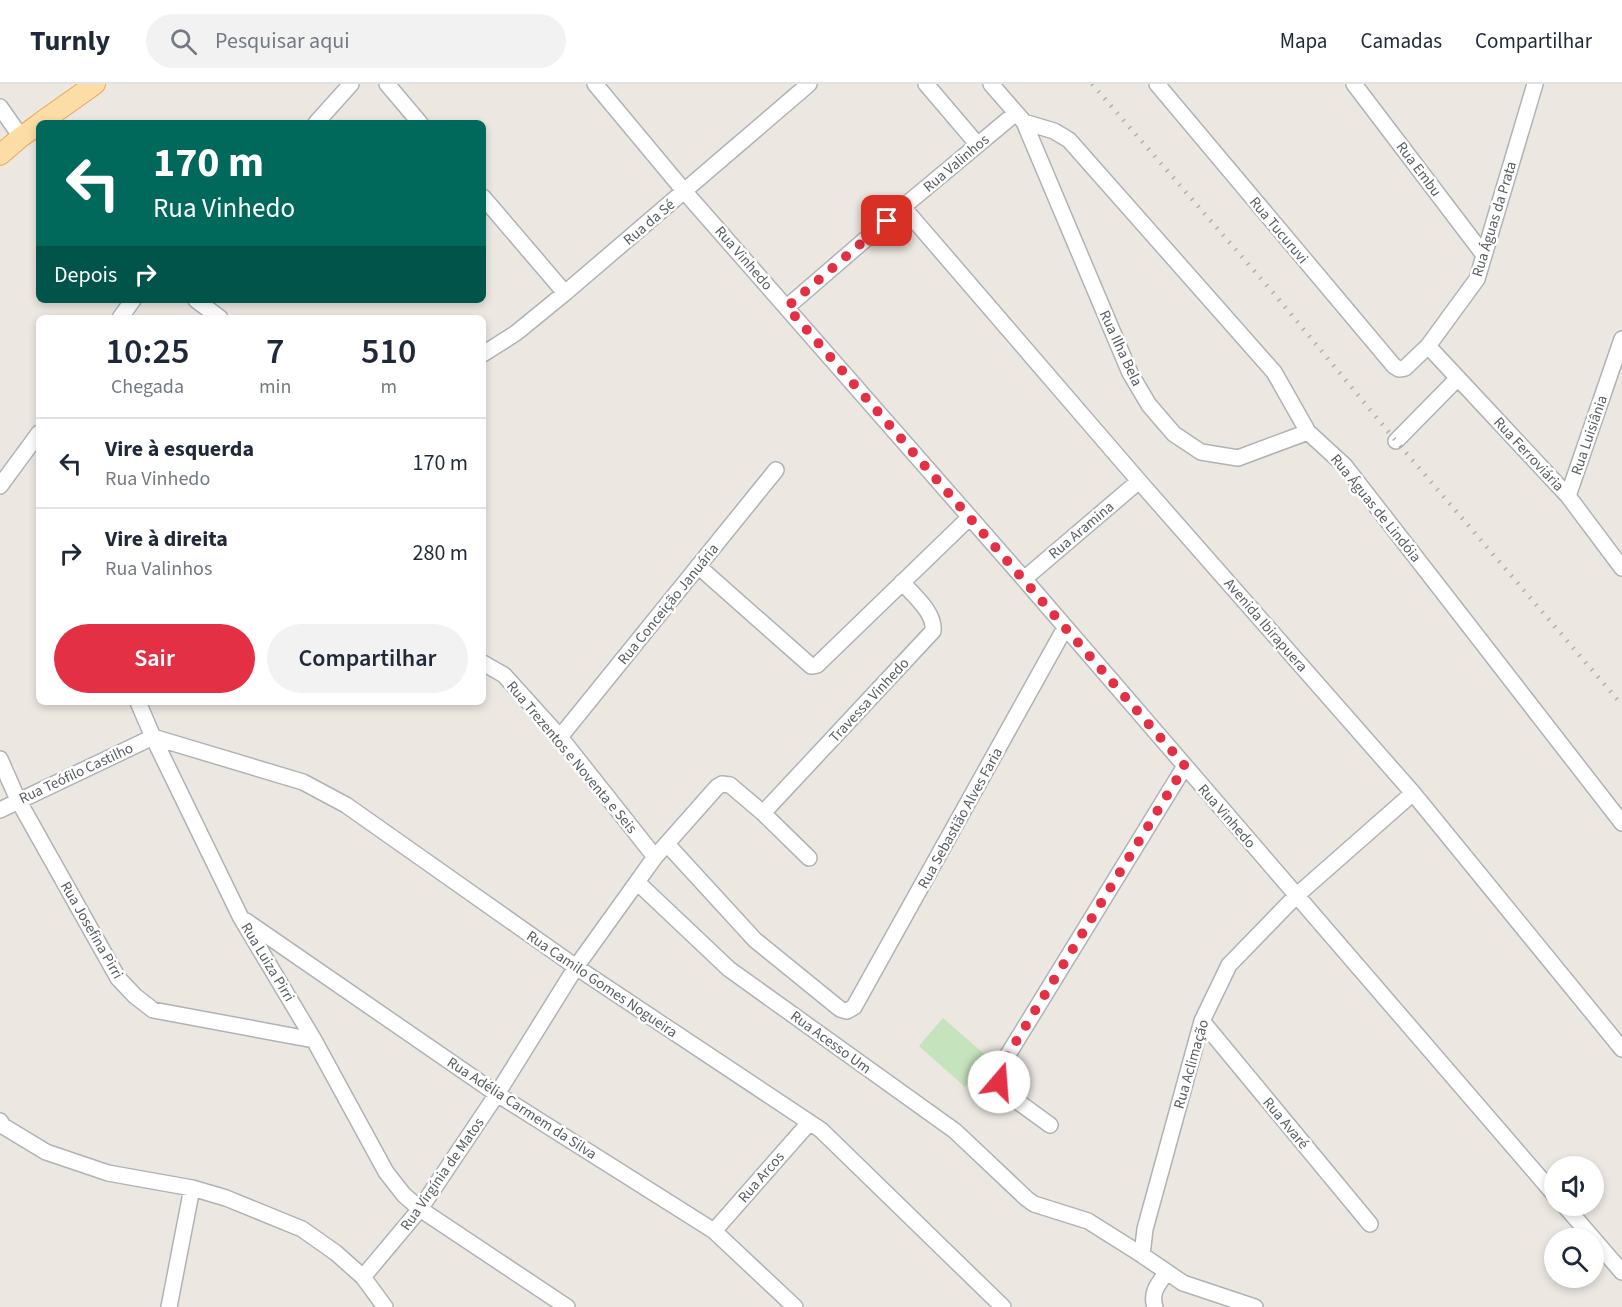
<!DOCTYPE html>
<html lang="pt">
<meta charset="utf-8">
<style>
:root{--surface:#fff;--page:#f2f2f3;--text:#1f2937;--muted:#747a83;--line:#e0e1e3;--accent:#e33044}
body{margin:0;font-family:"Source Sans 3",sans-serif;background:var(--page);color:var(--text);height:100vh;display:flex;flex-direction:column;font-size:22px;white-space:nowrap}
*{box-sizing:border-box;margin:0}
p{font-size:20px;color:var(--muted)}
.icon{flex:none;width:33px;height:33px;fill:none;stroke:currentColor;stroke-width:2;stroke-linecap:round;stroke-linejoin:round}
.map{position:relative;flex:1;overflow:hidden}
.panel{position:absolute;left:36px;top:231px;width:450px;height:390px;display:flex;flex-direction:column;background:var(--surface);border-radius:9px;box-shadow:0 3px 9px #0003}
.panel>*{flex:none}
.top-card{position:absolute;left:36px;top:36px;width:450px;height:183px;border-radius:9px;box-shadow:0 3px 9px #0003;background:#00695c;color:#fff;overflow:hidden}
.buttons{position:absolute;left:1544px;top:1072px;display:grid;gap:12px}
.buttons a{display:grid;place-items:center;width:60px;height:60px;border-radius:50%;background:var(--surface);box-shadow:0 3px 9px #0003;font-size:30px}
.pin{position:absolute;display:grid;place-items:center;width:51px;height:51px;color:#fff;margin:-26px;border-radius:12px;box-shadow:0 3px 9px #0006}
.me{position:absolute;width:66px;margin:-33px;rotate:18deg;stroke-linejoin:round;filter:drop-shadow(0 0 4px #0008)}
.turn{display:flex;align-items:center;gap:21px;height:126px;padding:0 18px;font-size:27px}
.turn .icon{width:78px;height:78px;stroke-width:2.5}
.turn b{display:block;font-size:42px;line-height:51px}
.then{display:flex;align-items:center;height:57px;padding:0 18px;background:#0003;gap:12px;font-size:22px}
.eta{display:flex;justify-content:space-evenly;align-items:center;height:102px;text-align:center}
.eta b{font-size:36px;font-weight:600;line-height:42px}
.button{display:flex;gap:12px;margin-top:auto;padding:12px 18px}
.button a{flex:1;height:69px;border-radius:36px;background:var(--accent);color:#fff;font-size:24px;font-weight:600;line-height:69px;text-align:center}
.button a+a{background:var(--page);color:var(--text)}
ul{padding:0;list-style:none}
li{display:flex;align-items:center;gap:18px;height:90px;padding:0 18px;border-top:2px solid var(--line)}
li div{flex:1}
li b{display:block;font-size:22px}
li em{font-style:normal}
header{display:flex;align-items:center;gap:36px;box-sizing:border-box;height:84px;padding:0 30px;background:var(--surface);border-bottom:2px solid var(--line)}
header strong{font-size:28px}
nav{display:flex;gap:33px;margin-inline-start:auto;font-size:21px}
.search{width:420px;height:54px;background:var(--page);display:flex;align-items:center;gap:15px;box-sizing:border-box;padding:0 21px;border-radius:33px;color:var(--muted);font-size:22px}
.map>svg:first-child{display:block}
.green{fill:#c5e3bd}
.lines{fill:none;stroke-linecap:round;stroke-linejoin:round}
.minor-casing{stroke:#afb3b6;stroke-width:18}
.major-casing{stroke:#eca759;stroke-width:22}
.minor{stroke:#fff;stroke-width:15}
.major{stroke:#fcdda5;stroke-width:20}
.rail{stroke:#b0b1b1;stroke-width:4.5;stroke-dasharray:1.5 8;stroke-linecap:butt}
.route{stroke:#e33044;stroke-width:10;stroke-dasharray:0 18}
.labels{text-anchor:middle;stroke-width:5;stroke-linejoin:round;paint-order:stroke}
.street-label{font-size:15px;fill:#595e61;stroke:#fff}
</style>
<header>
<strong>Turnly</strong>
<div class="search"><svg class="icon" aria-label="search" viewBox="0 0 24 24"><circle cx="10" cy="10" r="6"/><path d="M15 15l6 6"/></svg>Pesquisar aqui</div>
<nav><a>Mapa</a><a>Camadas</a><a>Compartilhar</a></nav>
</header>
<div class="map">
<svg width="1622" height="1223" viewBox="0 0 1622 1223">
<rect width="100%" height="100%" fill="#ece7e1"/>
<path class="green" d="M943,934L990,975L965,1003L919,962Z"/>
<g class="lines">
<g class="minor-casing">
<path id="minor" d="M387,0L420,39
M595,0L685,108L1024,495L1554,1110
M926,0L978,61
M991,0L1024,38L1054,47L1069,56L1274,288L1308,348L1345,382L1622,739
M1157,0L1394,282L1399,285L1405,284L1428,262L1477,195L1535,0
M1354,0L1484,171
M0,23L21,53
M1024,38L1130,289L1149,321L1174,350L1201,368L1238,374L1308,348
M316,39L351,0
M483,113L565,209
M903,123L1139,397L1413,709L1622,965
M196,216L220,234
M787,223L903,123L1016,29
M120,234L133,216
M1428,262L1568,412L1622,484
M483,270L516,249L565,209L809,0
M1396,357L1458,294
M0,402L39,349
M1568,412L1622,255
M698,482L811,582L817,581L970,433
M1024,495L1139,397
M483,579L504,591L560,653L655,773
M138,618L153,653L241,834L314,956L386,1088L404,1111L420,1125L567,1223
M560,653L776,386
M0,675L18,716L118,894L135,912L153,926L314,956
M0,726L153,653L303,698L346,721L576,883L821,1046L1003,1223
M763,729L809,774
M667,760L755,856L840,925L847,927L854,923L1065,544
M637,798L729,885L955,1047L1027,1115L1034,1120L1088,1137L1142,1171
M246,837L497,1010L714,1147L795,1223
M1202,937L1370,1140
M0,1037L3,1042L46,1068L108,1089L192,1104L226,1114L302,1145L336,1169L363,1193L385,1223
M1050,1041L1006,1009L999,998L998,987L1185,682
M1565,1122L1622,1188
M714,1147L809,1039
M363,1193L420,1125L497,1010L576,883L637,798L655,773L717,703L722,700L730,701L763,729L933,547C935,528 913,511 902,498
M169,1223L192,1104
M1155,1223C1150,1208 1159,1199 1167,1188
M1255,1223L1183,1199L1142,1171L1145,1145L1202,937L1229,881L1296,812L1413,709"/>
</g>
<g class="major-casing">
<path id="major" d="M40,39L95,0
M0,71L21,53L39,40"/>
</g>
<use href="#minor" class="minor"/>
<use href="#major" class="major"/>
<path class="rail" d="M1092,0L1276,212L1396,357L1622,621"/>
</g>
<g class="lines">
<path class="route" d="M887,137L787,223L1185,682L998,987L999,998"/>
</g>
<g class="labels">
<g class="street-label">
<text transform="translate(956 79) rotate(-40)" y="5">Rua Valinhos</text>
<text transform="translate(1419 85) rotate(53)" y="5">Rua Embu</text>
<text transform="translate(1494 135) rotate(-73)" y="5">Rua Águas da Prata</text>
<text transform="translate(649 138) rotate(-40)" y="5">Rua da Sé</text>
<text transform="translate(1279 146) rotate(50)" y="5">Rua Tucuruvi</text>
<text transform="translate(744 174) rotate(49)" y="5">Rua Vinhedo</text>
<text transform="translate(1121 264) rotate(65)" y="5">Rua Ilha Bela</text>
<text transform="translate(1589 351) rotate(-71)" y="5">Rua Luisiânia</text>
<text transform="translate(1529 370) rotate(47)" y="5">Rua Ferroviária</text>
<text transform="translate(1376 424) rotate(51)" y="5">Rua Águas de Lindóia</text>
<text transform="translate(1081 446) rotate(-40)" y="5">Rua Aramina</text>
<text transform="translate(668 520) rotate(-51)" y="5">Rua Conceição Januária</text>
<text transform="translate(1266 541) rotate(49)" y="5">Avenida Ibirapuera</text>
<text transform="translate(869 616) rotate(-47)" y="5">Travessa Vinhedo</text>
<text transform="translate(572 673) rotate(50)" y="5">Rua Trezentos e Noventa e Seis</text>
<text transform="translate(76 689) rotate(-25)" y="5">Rua Teófilo Castilho</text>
<text transform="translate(1227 732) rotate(49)" y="5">Rua Vinhedo</text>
<text transform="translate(960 734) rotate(-61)" y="5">Rua Sebastião Alves Faria</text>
<text transform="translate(92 846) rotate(60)" y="5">Rua Josefina Pirri</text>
<text transform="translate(268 878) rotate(59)" y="5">Rua Luiza Pirri</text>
<text transform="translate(602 900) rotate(34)" y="5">Rua Camilo Gomes Nogueira</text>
<text transform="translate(831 958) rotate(36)" y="5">Rua Acesso Um</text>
<text transform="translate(1191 980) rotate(-74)" y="5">Rua Aclimação</text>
<text transform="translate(522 1024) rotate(33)" y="5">Rua Adélia Carmem da Silva</text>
<text transform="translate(1286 1039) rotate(50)" y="5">Rua Avaré</text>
<text transform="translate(442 1090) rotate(-55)" y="5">Rua Virgínia de Matos</text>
<text transform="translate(761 1093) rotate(-49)" y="5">Rua Arcos</text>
</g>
</g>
</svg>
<div class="buttons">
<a><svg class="icon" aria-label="sound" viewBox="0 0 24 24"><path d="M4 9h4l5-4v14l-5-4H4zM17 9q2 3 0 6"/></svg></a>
<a><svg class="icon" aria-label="search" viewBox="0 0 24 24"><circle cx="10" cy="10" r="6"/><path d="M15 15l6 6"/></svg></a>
</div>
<div class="pin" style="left:887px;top:137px;background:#d93025"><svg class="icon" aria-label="arrive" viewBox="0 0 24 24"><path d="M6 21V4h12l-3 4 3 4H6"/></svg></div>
<svg class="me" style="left:999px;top:998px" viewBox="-20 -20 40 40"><circle r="19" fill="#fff"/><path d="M0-13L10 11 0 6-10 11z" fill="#e33044"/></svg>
<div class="top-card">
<div class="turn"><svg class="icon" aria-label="left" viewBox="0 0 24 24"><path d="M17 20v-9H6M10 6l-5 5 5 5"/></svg><div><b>170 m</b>Rua Vinhedo</div></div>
<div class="then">Depois<svg class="icon" aria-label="right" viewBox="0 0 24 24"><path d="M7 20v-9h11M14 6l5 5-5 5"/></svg></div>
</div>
<section class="panel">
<div class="eta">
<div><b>10:25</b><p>Chegada</p></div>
<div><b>7</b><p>min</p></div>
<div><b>510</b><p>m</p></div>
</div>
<ul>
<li><svg class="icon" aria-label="left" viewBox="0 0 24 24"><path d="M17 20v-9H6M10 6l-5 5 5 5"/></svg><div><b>Vire à esquerda</b><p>Rua Vinhedo</p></div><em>170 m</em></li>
<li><svg class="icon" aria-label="right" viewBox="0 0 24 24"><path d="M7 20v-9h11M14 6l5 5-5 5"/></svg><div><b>Vire à direita</b><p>Rua Valinhos</p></div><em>280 m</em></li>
</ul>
<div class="button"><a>Sair</a><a>Compartilhar</a></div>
</section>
</div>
